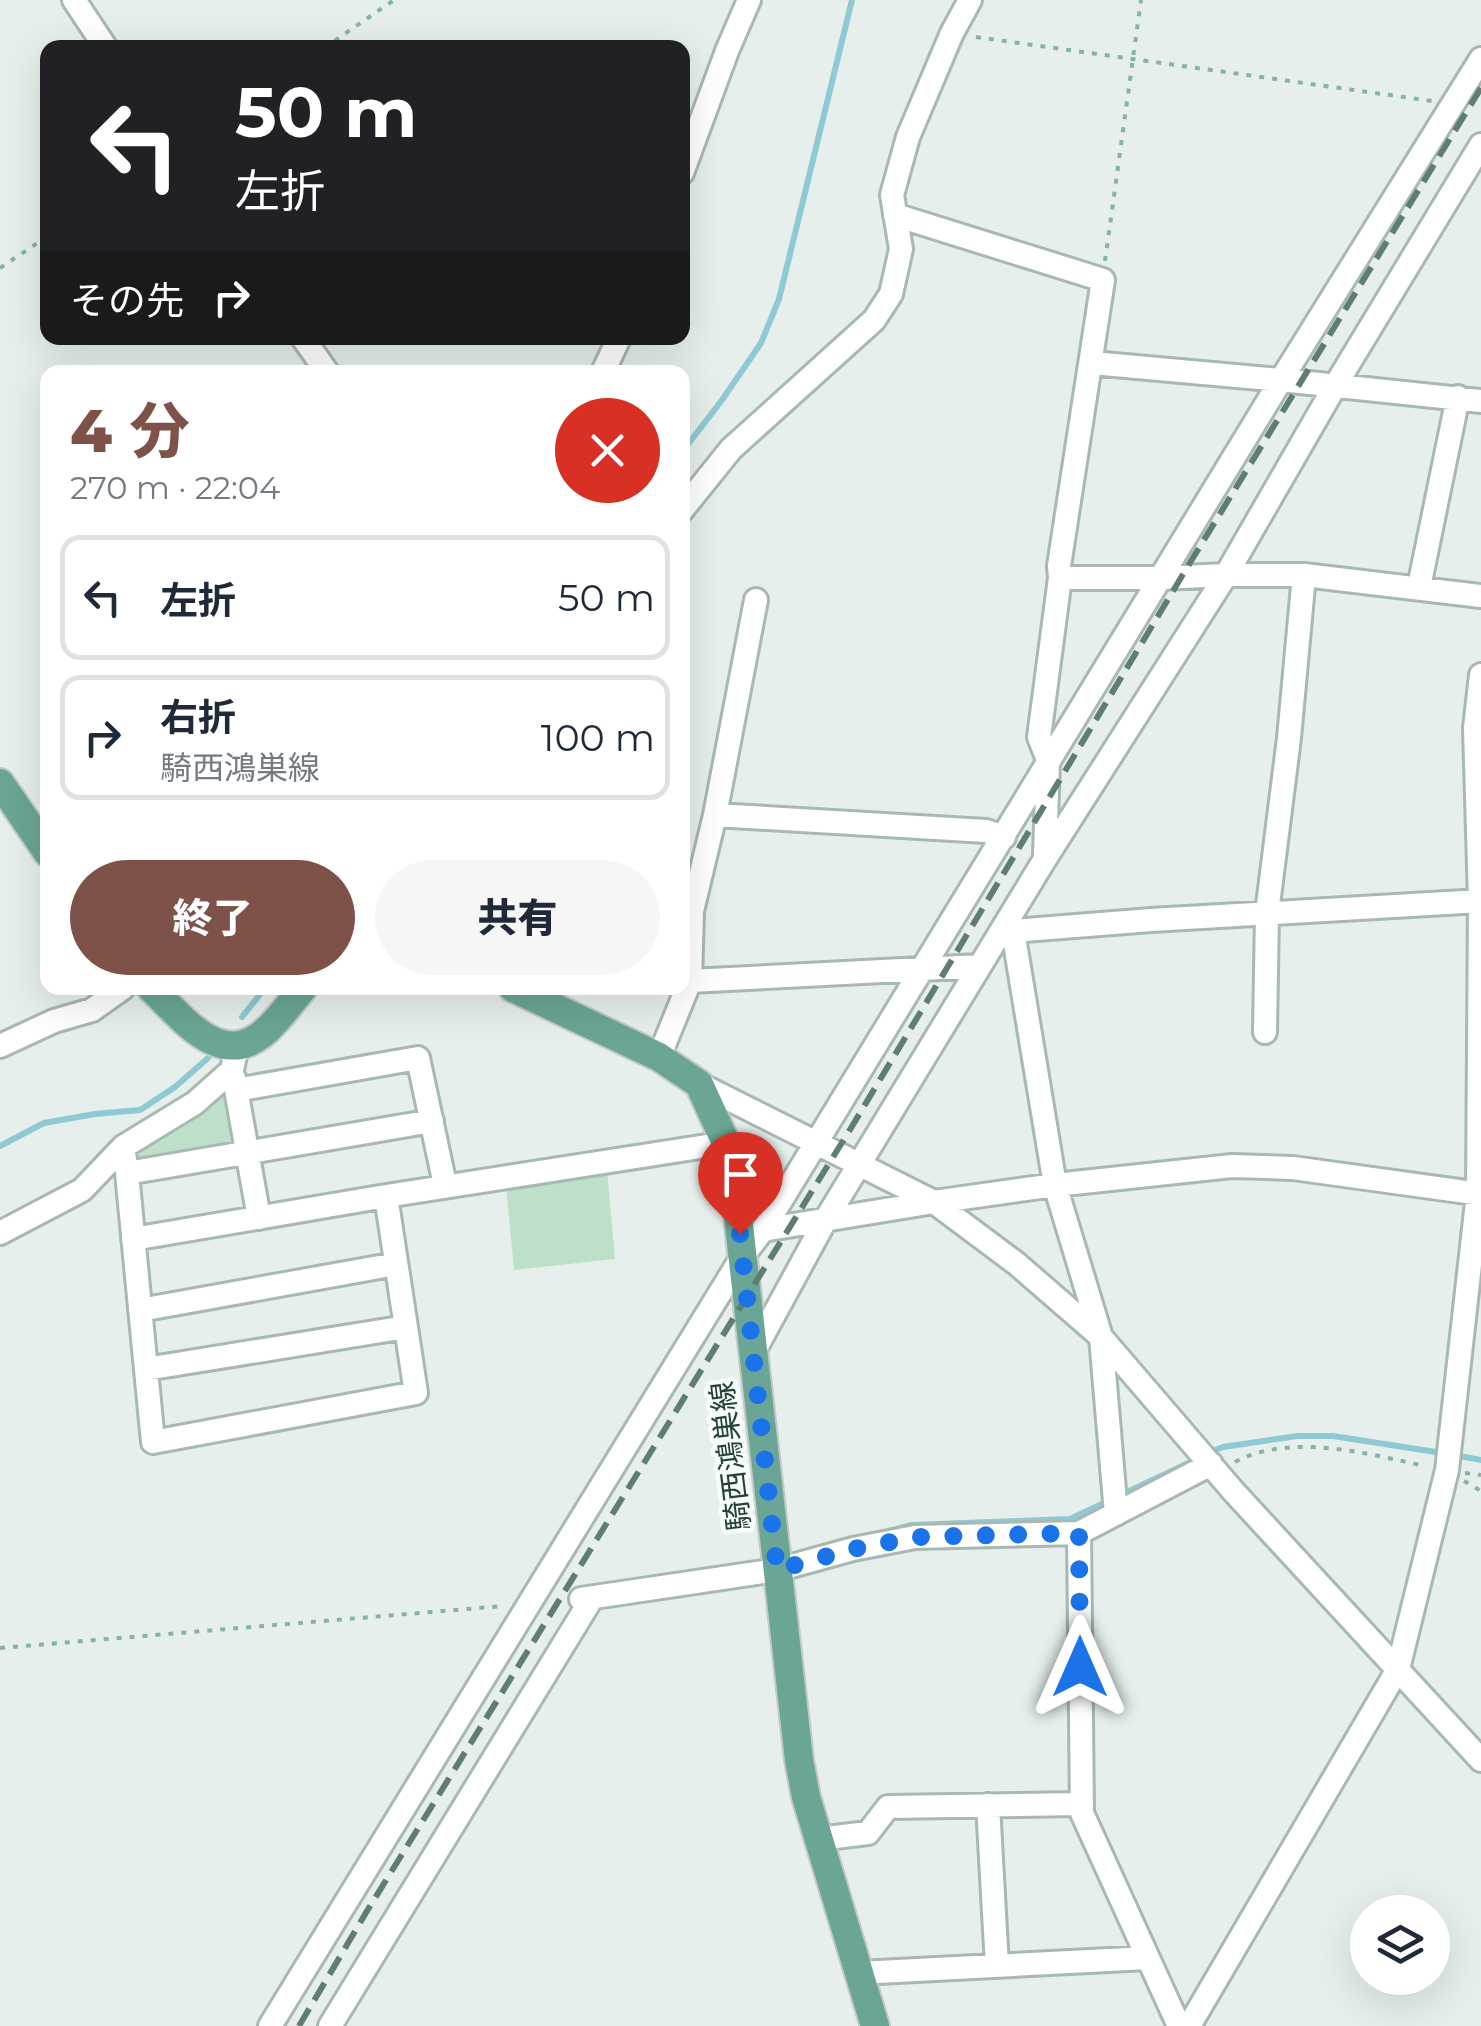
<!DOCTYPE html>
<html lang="ja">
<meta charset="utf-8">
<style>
:root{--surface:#fff;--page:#f6f6f7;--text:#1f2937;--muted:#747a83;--line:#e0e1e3;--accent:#7f5249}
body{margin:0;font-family:Montserrat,"Noto Sans JP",sans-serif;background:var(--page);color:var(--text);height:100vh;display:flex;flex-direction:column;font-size:38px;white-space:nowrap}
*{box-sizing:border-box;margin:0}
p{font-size:32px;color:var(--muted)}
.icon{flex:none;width:55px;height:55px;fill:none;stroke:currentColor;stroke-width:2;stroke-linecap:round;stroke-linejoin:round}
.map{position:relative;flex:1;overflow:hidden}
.drawer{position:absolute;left:40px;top:365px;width:650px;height:630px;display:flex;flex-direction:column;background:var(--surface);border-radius:20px;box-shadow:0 10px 40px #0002}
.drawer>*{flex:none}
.hud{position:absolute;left:40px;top:40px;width:650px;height:305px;border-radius:20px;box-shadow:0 10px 40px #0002;background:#202124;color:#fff;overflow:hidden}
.controls{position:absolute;left:1350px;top:1895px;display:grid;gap:20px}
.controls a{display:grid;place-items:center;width:100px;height:100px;border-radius:50%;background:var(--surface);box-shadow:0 10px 40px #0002;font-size:50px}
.pin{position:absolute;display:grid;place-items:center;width:85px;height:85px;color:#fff;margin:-102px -42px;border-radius:50% 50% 50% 0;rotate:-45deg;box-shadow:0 0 10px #0007}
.pin .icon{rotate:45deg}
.me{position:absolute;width:110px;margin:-55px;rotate:0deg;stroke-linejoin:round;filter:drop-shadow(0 0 8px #0008)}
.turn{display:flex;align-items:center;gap:35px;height:210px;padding:0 30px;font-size:45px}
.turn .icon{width:130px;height:130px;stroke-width:2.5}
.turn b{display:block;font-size:70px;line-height:85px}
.then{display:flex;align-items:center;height:95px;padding:0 30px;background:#0003;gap:20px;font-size:38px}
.round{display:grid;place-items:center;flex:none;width:105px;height:105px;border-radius:52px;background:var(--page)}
.overview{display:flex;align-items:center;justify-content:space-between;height:170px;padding:0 30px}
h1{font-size:60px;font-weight:800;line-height:75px;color:var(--accent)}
.cta{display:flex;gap:20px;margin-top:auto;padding:20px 30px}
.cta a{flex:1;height:115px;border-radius:60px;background:var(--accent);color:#fff;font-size:40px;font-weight:800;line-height:115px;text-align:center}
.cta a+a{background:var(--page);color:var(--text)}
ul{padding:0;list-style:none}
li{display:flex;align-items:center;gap:30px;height:125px;margin:0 20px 15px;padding:0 10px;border:5px solid var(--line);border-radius:20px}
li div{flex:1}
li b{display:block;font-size:38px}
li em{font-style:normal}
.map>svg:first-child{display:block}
.green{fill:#bfe0c8}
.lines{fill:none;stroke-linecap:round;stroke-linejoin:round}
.stream{stroke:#8ec9d4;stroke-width:6}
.minor-casing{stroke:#a8b8b2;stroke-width:28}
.major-casing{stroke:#c2cac8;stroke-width:32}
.path{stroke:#86b3a5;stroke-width:4;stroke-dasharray:5 8;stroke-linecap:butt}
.minor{stroke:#fff;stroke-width:22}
.major{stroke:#6aa596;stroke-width:28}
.rail{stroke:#5f7d75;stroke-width:6;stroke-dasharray:20 10;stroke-linecap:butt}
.route{stroke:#1a73e8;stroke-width:18;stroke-dasharray:0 32.4}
.labels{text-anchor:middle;stroke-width:9;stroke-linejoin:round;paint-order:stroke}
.street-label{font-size:30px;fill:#24423a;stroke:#f7fbf9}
</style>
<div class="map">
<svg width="1481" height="2026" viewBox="0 0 1481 2026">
<rect width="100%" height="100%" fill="#e6efeb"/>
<path class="green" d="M224,1094L232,1143L228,1148L142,1163L135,1158V1154L185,1123Z
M607,1169L615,1259L514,1270L506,1186Z"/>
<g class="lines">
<path class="stream" d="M682,452L722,400L761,343L779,299L852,0
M242,1017L265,988
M0,1146L44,1123L95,1114L140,1110L175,1087L208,1058
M1208,1453L1223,1447L1297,1436H1333L1442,1453
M1454,1455L1481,1460
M889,1531L911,1525L1070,1519L1197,1459"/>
<g class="minor-casing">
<path id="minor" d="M74,0L106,48
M682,173L727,51L749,0
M895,215L1103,280L1059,566L1060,578L1039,737L1048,760L1045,855
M303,338L327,372
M1092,363L1281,380L1481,401
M603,372L619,338
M682,510L731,449L874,320L891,294L901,249L892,195L908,137L952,33L970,0
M1060,578H1161L1226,575H1304L1481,596
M1419,587L1458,397
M715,815L986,831L1004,837
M1004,926L1013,931L1151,920L1481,901
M1013,931L1055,1185L1101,1337L1116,1514
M690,981L692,911L715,815L756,600
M1265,1032L1267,913L1289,738L1304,575
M0,1046L54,1021L92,1010L123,988
M659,1057L690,981L979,966
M234,1078L259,1218
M699,1084L934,1202L1017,1264L1101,1337L1234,1492L1481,1760
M236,1090L418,1058L445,1185
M123,1147L127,1173L153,1442L416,1393L386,1196L726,1143
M127,1173L432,1121
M763,1230L934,1202L1055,1185L1232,1166L1293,1168L1481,1194
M0,1233L82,1190L123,1147L195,1103L232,1070L237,1046
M133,1239L386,1196
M140,1310L396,1264
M752,1355L826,1219L1045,859L1226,575L1335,386L1481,145
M146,1369L406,1327
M1079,1533L1082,1813L1179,2026
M581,1599L777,1570L853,1549L915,1537L1079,1533L1211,1464
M988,1805L997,1966
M818,1839L868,1833L888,1807L1082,1804
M859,1973L1148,1958
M270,2026L742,1257L763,1230L1281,380L1481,59
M330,2026L592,1598
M1189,2026L1398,1669L1447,1470L1478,1193L1480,901L1475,728L1481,675"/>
</g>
<g class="major-casing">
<path id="major" d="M0,783L48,853
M151,988C180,1015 218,1068 261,1035C277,1023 290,1003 303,988
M513,988L659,1057L699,1084L726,1143L734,1181L740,1234L799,1760L806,1797L875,2026"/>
</g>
<path class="path" d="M976,37L1432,101
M324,48L394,0
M1105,261L1141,0
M0,268L48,236
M1235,1462C1293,1432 1366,1454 1426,1466
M1465,1473L1481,1475
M1464,1481L1481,1491
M0,1648L503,1606"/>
<use href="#minor" class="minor"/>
<use href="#major" class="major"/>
<path class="rail" d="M299,2026L367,1911L851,1128L1191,561L1481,88"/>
</g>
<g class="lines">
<path class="route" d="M740,1234L777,1570L853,1549L916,1537L1079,1533L1080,1667"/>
</g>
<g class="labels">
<g class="street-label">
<text transform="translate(731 1456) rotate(-97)" y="10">騎西鴻巣線</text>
</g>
</g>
</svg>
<div class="controls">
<a><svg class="icon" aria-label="layers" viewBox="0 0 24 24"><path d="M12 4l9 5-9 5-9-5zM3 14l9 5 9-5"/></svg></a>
</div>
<div class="pin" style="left:740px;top:1234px;background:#d93025"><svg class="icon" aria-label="arrive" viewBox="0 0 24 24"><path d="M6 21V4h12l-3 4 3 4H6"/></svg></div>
<svg class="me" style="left:1080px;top:1667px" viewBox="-20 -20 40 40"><path d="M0-17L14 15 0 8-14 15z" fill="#1a73e8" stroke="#fff" stroke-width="4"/></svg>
<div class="hud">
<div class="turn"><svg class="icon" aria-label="left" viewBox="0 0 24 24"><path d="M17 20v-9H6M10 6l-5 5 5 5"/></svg><div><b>50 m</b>左折</div></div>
<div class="then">その先<svg class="icon" aria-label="right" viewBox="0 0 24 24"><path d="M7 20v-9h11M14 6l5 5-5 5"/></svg></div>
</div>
<section class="drawer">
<div class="overview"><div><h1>4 分</h1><p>270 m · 22:04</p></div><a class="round" style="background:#d93025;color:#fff"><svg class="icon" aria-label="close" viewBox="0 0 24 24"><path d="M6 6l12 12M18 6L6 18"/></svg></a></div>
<ul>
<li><svg class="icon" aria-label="left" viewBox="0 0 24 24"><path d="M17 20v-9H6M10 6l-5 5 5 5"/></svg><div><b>左折</b></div><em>50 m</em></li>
<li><svg class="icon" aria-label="right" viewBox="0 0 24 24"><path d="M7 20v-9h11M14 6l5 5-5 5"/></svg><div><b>右折</b><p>騎西鴻巣線</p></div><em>100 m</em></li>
</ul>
<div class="cta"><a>終了</a><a>共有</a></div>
</section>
</div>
